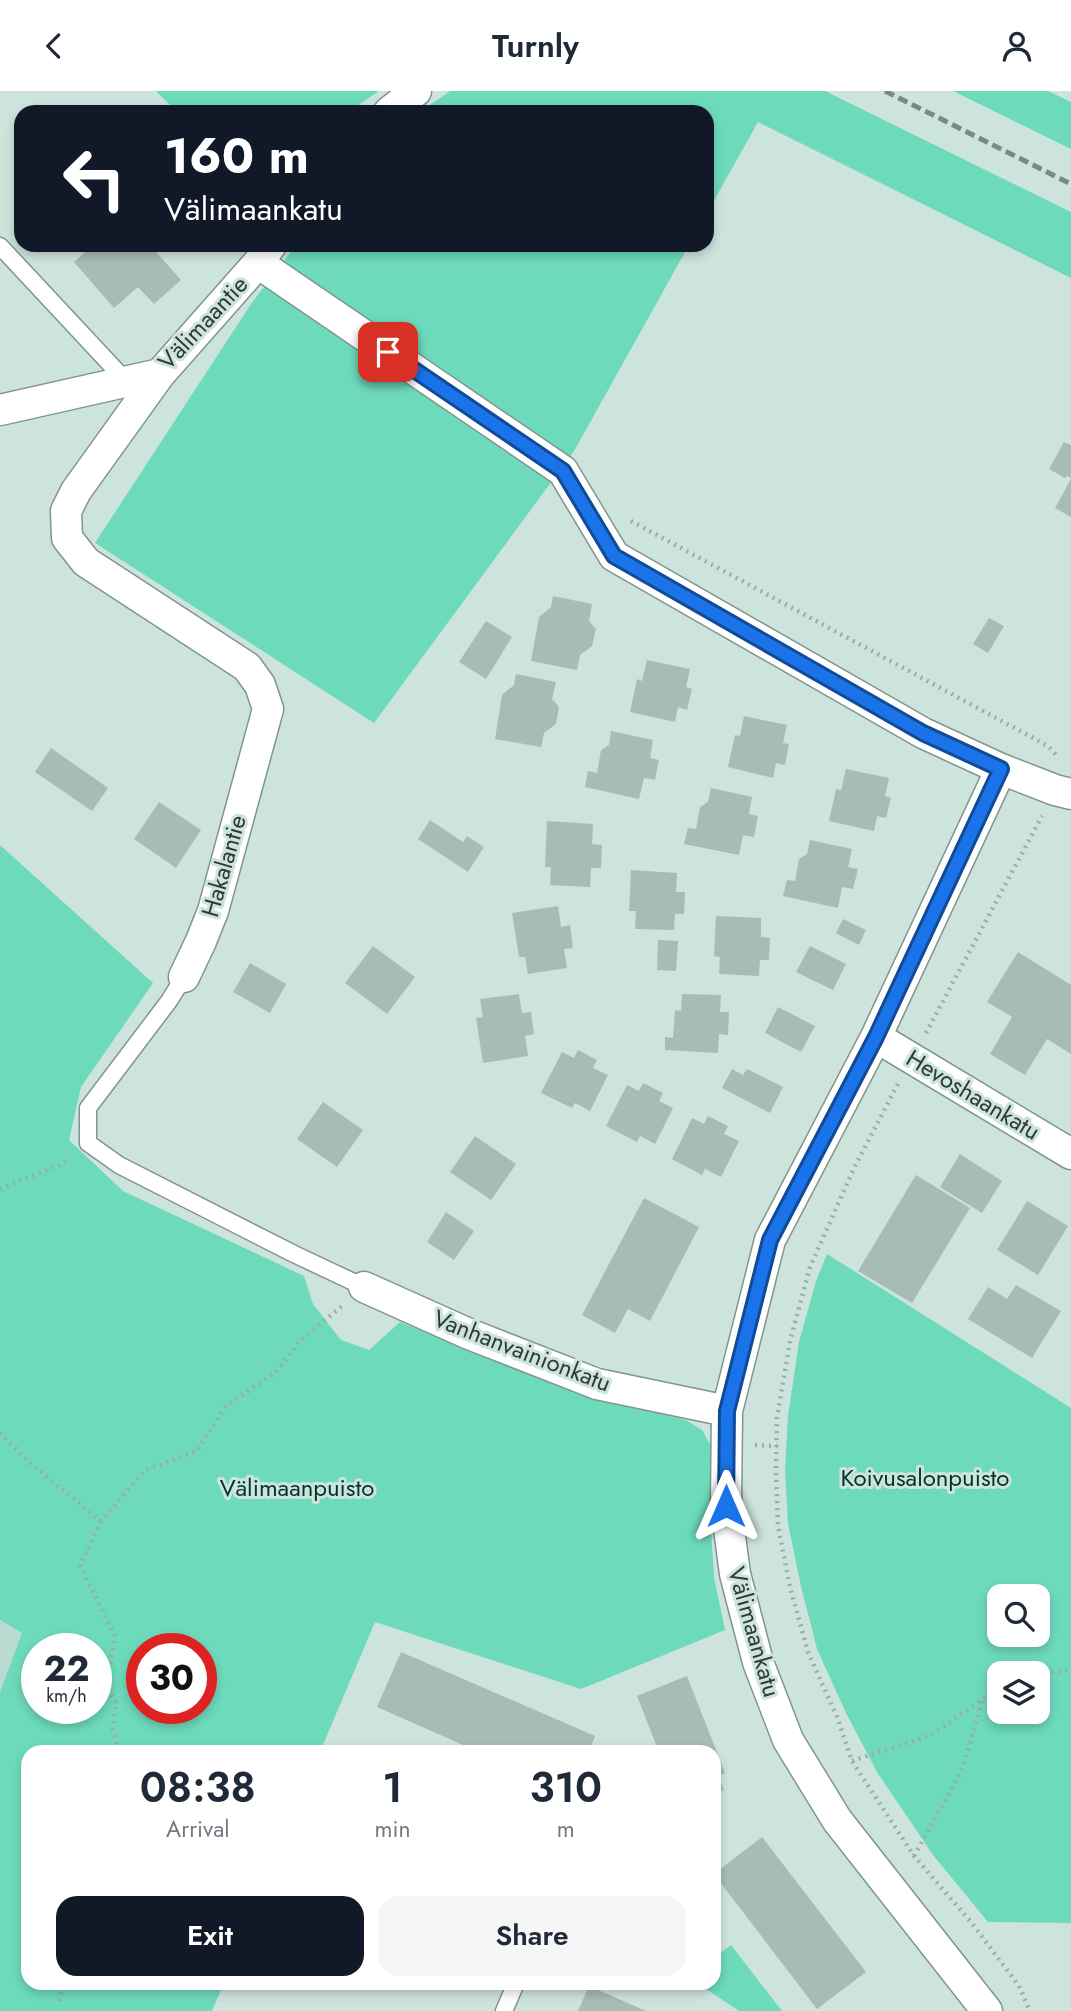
<!DOCTYPE html>
<meta charset="utf-8">
<style>
:root{--surface:#fff;--page:#f6f6f7;--text:#1f2937;--muted:#747a83;--accent:#111827}
body{margin:0;font-family:Jost,sans-serif;background:var(--page);color:var(--text);height:100vh;display:flex;flex-direction:column;font-size:26px;white-space:nowrap}
*{box-sizing:border-box;margin:0}
p{font-size:23px;color:var(--muted)}
.icon{flex:none;width:38px;height:38px;fill:none;stroke:currentColor;stroke-width:2;stroke-linecap:round;stroke-linejoin:round}
.map{position:relative;flex:1;overflow:hidden}
.sheet{position:absolute;left:21px;top:1654px;width:700px;height:245px;display:flex;flex-direction:column;background:var(--surface);border-radius:21px;box-shadow:0 4px 10px #0003}
.sheet>*{flex:none}
.banner{position:absolute;left:14px;top:14px;width:700px;height:147px;border-radius:21px;box-shadow:0 4px 10px #0003;background:#111827;color:#fff;overflow:hidden}
.fabs{position:absolute;left:987px;top:1493px;display:grid;gap:14px}
.fabs a{display:grid;place-items:center;width:63px;height:63px;border-radius:14px;background:var(--surface);box-shadow:0 4px 10px #0003;font-size:35px}
.speed{position:absolute;left:21px;top:1542px;display:flex;gap:14px;font-size:35px;font-weight:700;text-align:center}
.speed>*{display:grid;place-content:center;width:91px;height:91px;border-radius:50%;background:var(--surface);box-shadow:0 4px 10px #0003;line-height:1}
.speed small{font-size:18px;font-weight:400}
.speed .limit{border:10px solid #d22;background:#fff;color:#111}
.pin{position:absolute;display:grid;place-items:center;width:60px;height:60px;color:#fff;margin:-30px;border-radius:14px;box-shadow:0 4px 10px #0006}
.me{position:absolute;width:77px;margin:-38px;rotate:0deg;stroke-linejoin:round;filter:drop-shadow(0 0 5px #0008)}
.turn{display:flex;align-items:center;gap:24px;height:147px;padding:0 35px;font-size:32px}
.turn .icon{width:91px;height:91px;stroke-width:2.5}
.turn b{display:block;font-size:49px;line-height:60px}
.eta{display:flex;justify-content:space-evenly;align-items:center;height:119px;text-align:center}
.eta b{font-size:42px;font-weight:600;line-height:49px}
.primary-button{display:flex;gap:14px;margin-top:auto;padding:14px 35px}
.primary-button a{flex:1;height:80px;border-radius:21px;background:var(--accent);color:#fff;font-size:28px;font-weight:600;line-height:80px;text-align:center}
.primary-button a+a{background:var(--page);color:var(--text)}
header{display:flex;justify-content:space-between;align-items:center;height:91px;padding:0 35px;background:var(--surface);font-size:32px;font-weight:600}
.map>svg:first-child{display:block}
.built{fill:#bbdbd1}
.green{fill:#6ddabc;fill-rule:evenodd}
.building{fill:#a6bcb5}
.lines{fill:none;stroke-linecap:round;stroke-linejoin:round}
.lane-casing{stroke:#80958e;stroke-width:19}
.street-casing{stroke:#80958e;stroke-width:33}
.path{stroke:#99aca5;stroke-width:4.5;stroke-dasharray:2 5;stroke-linecap:butt}
.lane{stroke:#fff;stroke-width:16}
.street{stroke:#fff;stroke-width:30}
.rail{stroke:#798983;stroke-width:5;stroke-dasharray:10 5;stroke-linecap:butt}
.route-casing{stroke:#114b97;stroke-width:18}
.route{stroke:#1a73e8;stroke-width:12}
.labels{text-anchor:middle;stroke-width:6;stroke-linejoin:round;paint-order:stroke}
.street-label{font-size:24px;fill:#303936;stroke:#cde4dc}
.park-label{font-size:24px;fill:#00352a;stroke:#cde4dc}
</style>
<header><svg class="icon" aria-label="back" viewBox="0 0 24 24"><path d="M15 5l-7 7 7 7"/></svg>Turnly<svg class="icon" aria-label="person" viewBox="0 0 24 24"><circle cx="12" cy="8" r="4"/><path d="M4 21q1-7 8-7t8 7"/></svg></header>
<div class="map">
<svg width="1071" height="1920" viewBox="0 0 1071 1920">
<rect width="100%" height="100%" fill="#cde4dc"/>
<path class="built" d="M0,1529L23,1542L0,1601Z"/>
<path class="green" d="M156,0H379L348,21H177Z
M450,0H825L1071,121V187L758,31L707,122V21H420Z
M953,0H1048L1071,11V58Z
M296,154H689L574,360L374,632L95,452L251,213Z
M0,754L153,892L81,996L69,1049L123,1100L304,1185L313,1213L341,1249L369,1259L400,1231L579,1302L686,1329L702,1339L710,1353V1419L714,1486L725,1539L581,1598L375,1531L320,1661H28V1892H224L212,1920H0V1601L22,1542L0,1529ZM37,1558H96V1617H37ZM142,1558H201V1617H142Z
M827,1163L1071,1317V1832L988,1831L933,1764L877,1681L846,1622L817,1558L801,1495L788,1433L785,1379L788,1325L799,1251L816,1190ZM1038,1505V1544H999V1505ZM1038,1582V1620H999V1582Z
M731,1854L782,1920H739L697,1892H714V1867Z"/>
<path class="building" d="M93,154H135L138,158L143,154H150L181,189L154,213L138,196L114,217L74,171Z
M1064,351L1071,354V387L1067,385L1065,387L1049,378Z
M1071,388V426L1055,417Z
M553,505L592,513L589,530L596,538L592,555L580,564L577,579L531,570L539,526L551,516Z
M989,527L1004,535L988,562L973,553Z
M486,530L512,546L486,588L459,571Z
M647,569L690,578L686,596L692,598L687,619L678,616L675,631L630,621L637,588L642,590Z
M516,583L556,591L552,608L559,616L556,633L544,642L541,656L495,648L502,604L514,594Z
M744,625L787,634L783,652L789,653L785,674L776,672L773,687L728,676L735,644L740,645Z
M611,640L653,649L650,667L659,669L655,689L644,687L639,708L585,696L588,680L597,682L601,659L609,654Z
M51,657L108,697L92,720L35,681Z
M846,678L889,687L885,705L891,707L886,727L877,725L874,740L829,730L836,698L841,699Z
M711,697L752,706L749,723L758,725L754,746L743,744L739,764L684,753L688,737L696,738L700,716L708,711Z
M159,711L201,739L176,777L134,748Z
M430,729L463,751L467,745L484,756L468,781L418,748Z
M547,730L593,733L592,753L602,754L601,777H591L590,796L550,794L551,776H545Z
M810,749L852,758L848,776L858,778L853,798L842,796L838,817L783,805L787,789L795,790L799,768L807,763Z
M631,779L677,782L676,801H685L684,823H675L674,839L635,838L636,820H629Z
M558,815L561,836L570,834L573,857L564,858L567,877L528,883L525,866H519L512,822Z
M716,825L761,827V846L770,847L769,869H760L759,885L719,883L720,866L714,865Z
M843,828L866,839L859,854L836,842Z
M658,849L678,850L676,880L657,879Z
M373,855L415,886L387,923L345,892Z
M810,855L846,873L833,899L796,881Z
M1018,861L1071,894V963L1047,948L1025,984L990,963L1012,926L987,911Z
M250,872L286,893L270,922L233,901Z
M519,903L522,922L531,921L534,943L525,945L528,965L483,972L476,927L483,926L480,908Z
M682,903L721,904L720,921H729L728,944L719,943L718,962L665,959V946L673,947L675,919L681,920Z
M778,916L815,935L801,961L765,942Z
M578,959L597,969L593,977L608,984L590,1020L575,1012L572,1017L541,1002L562,961L574,967Z
M732,978L743,984L747,978L783,996L770,1022L722,997Z
M643,992L663,1002L659,1010L673,1017L655,1053L640,1045L637,1051L606,1035L627,994L639,1000Z
M323,1011L363,1039L337,1076L297,1048Z
M708,1025L728,1035L724,1043L739,1050L721,1086L705,1078L702,1084L672,1068L692,1027L704,1033Z
M475,1045L516,1073L491,1109L450,1081Z
M960,1063L1002,1090L982,1122L940,1096Z
M916,1084L970,1117L912,1212L858,1180Z
M644,1107L699,1136L650,1230L628,1218L615,1242L582,1224Z
M1027,1110L1068,1135L1038,1184L997,1159Z
M446,1121L474,1140L454,1169L427,1151Z
M1016,1194L1061,1220L1032,1267L968,1228L988,1196L1007,1208Z
M401,1561L595,1645L589,1661H479L377,1616Z
M687,1585L725,1682L718,1685L724,1699L714,1703V1661H659L637,1605Z
M762,1746L866,1881L817,1918L714,1783Z
M589,1895L646,1920H578Z"/>
<g class="lines">
<g class="lane-casing">
<path id="lane" d="M0,155L125,289
M184,886L169,910L88,1017V1052L119,1074L294,1163L364,1196
M504,1920L516,1892"/>
</g>
<g class="street-casing">
<path id="street" d="M389,21L416,0
M258,172L563,380L614,465L923,642L1001,678L876,946L770,1149L727,1320L726,1415L735,1483L758,1571L788,1649L837,1729L987,1920
M160,283L76,400L66,420L67,447L86,471L247,576L260,594L268,618L213,820L201,850L184,886
M0,319L160,283L258,172L271,154
M1001,678L1055,699L1071,703
M876,946L1071,1063
M364,1196L469,1243L597,1293L727,1320"/>
</g>
<path class="path" d="M631,430L1048,655L1058,666
M926,942L1042,725
M898,993L855,1075L810,1176L790,1250L777,1327L776,1381L778,1435L790,1496L808,1561L837,1626L852,1670L914,1765L971,1831L1019,1895L1030,1920
M0,1098L60,1074L69,1067
M0,1342L30,1372L101,1430L145,1379L197,1360L225,1316L276,1281L299,1251L342,1215
M755,1354L777,1355
M101,1430L80,1474L115,1545L106,1595L116,1611L113,1638L119,1661
M1038,1585L1046,1582L1071,1579
M852,1670L931,1644L983,1608L999,1601
M914,1765L962,1679L983,1608
M59,1910L64,1892"/>
<use href="#lane" class="lane"/>
<use href="#street" class="street"/>
<path class="rail" d="M885,0L1071,93"/>
</g>
<g class="lines">
<g class="route-casing">
<path id="route" d="M388,261L563,380L614,465L923,642L1001,678L876,946L770,1149L727,1320L726,1415"/>
</g>
<use href="#route" class="route"/>
</g>
<g class="labels">
<g class="street-label">
<text transform="translate(203 232) rotate(-47)" y="8">Välimaantie</text>
<text transform="translate(224 775) rotate(-74)" y="8">Hakalantie</text>
<text transform="translate(973 1004) rotate(31)" y="8">Hevoshaankatu</text>
<text transform="translate(522 1260) rotate(21)" y="8">Vanhanvainionkatu</text>
<text transform="translate(754 1541) rotate(74)" y="8">Välimaankatu</text>
</g>
<g class="park-label">
<text x="925" y="1395">Koivusalonpuisto</text>
<text x="297" y="1405">Välimaanpuisto</text>
</g>
</g>
</svg>
<div class="fabs">
<a><svg class="icon" aria-label="search" viewBox="0 0 24 24"><circle cx="10" cy="10" r="6"/><path d="M15 15l6 6"/></svg></a>
<a><svg class="icon" aria-label="layers" viewBox="0 0 24 24"><path d="M12 4l9 5-9 5-9-5zM3 14l9 5 9-5"/></svg></a>
</div>
<div class="speed"><div>22<small>km/h</small></div><div class="limit">30</div></div>
<div class="pin" style="left:388px;top:261px;background:#d93025"><svg class="icon" aria-label="arrive" viewBox="0 0 24 24"><path d="M6 21V4h12l-3 4 3 4H6"/></svg></div>
<svg class="me" style="left:726px;top:1415px" viewBox="-20 -20 40 40"><path d="M0-17L14 15 0 8-14 15z" fill="#1a73e8" stroke="#fff" stroke-width="4"/></svg>
<div class="banner">
<div class="turn"><svg class="icon" aria-label="left" viewBox="0 0 24 24"><path d="M17 20v-9H6M10 6l-5 5 5 5"/></svg><div><b>160 m</b>Välimaankatu</div></div>
</div>
<section class="sheet">
<div class="eta">
<div><b>08:38</b><p>Arrival</p></div>
<div><b>1</b><p>min</p></div>
<div><b>310</b><p>m</p></div>
</div>
<div class="primary-button"><a>Exit</a><a>Share</a></div>
</section>
</div>
